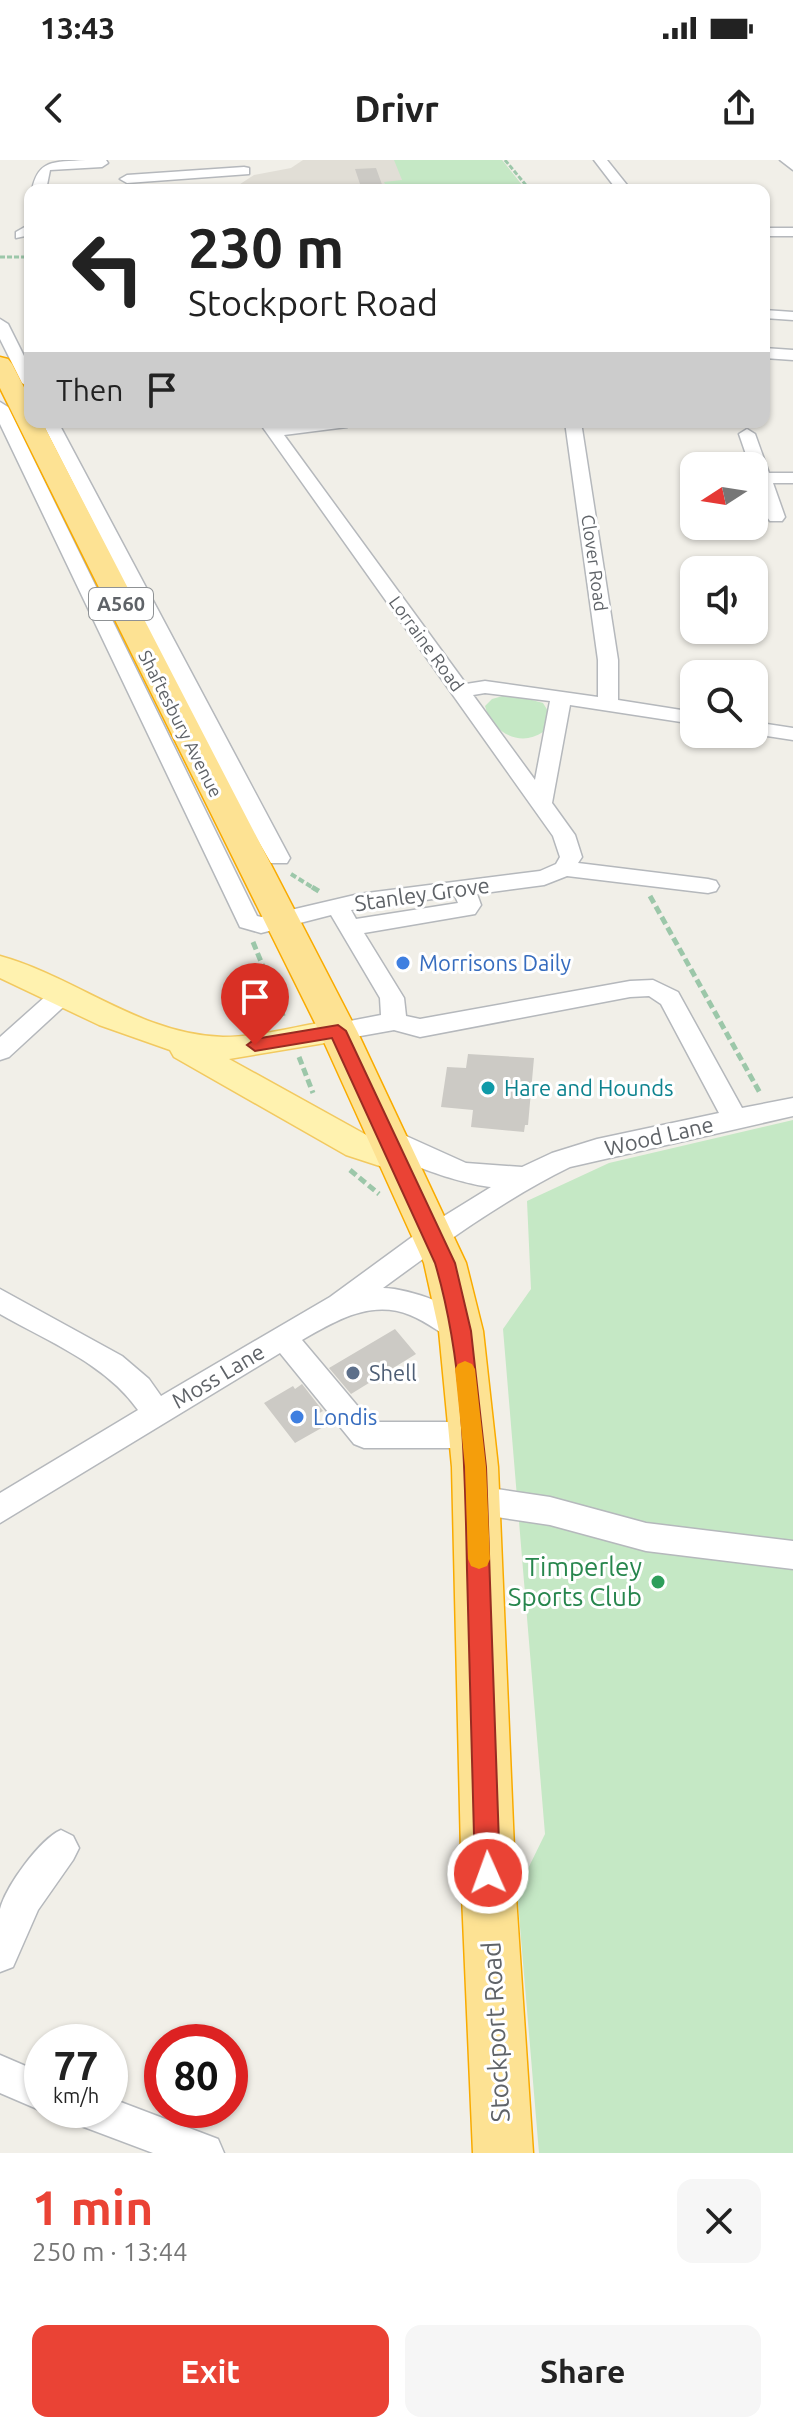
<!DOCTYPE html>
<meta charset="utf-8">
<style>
:root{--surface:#fff;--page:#f6f6f6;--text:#222;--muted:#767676;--accent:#ea4335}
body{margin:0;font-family:Ubuntu,sans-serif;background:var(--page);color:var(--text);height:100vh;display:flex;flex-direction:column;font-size:30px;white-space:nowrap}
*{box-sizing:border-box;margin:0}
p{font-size:26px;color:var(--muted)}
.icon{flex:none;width:44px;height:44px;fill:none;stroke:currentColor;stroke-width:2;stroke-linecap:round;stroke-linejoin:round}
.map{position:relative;height:1993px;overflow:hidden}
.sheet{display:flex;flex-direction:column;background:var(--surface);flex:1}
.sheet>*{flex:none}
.banner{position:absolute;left:24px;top:24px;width:746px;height:244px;border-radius:16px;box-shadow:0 2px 6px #0004;background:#fff;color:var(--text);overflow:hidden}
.needle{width:52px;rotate:258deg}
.tools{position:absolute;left:680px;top:292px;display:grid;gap:16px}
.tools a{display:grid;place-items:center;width:88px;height:88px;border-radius:16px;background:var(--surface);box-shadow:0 2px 6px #0004;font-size:40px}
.speed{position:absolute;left:24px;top:1864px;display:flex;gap:16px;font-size:40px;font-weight:700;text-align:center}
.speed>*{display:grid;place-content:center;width:104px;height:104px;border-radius:50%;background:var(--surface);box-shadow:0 2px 6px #0004;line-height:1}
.speed small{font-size:20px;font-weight:400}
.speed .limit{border:12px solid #d22;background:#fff;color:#111}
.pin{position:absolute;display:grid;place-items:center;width:68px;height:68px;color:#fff;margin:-82px -34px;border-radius:50% 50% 50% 0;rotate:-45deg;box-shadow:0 0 8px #0007}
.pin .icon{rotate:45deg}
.me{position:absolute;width:88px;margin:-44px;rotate:358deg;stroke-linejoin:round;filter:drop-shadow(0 0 6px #0008)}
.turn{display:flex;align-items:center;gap:28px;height:168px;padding:0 32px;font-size:36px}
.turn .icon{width:104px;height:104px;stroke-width:2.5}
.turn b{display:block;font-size:56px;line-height:68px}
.then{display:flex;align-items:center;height:76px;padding:0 32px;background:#0003;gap:16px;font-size:30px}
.round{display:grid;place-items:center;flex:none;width:84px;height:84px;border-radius:16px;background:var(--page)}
.summary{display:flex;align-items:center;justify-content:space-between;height:136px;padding:0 32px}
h1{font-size:48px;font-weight:700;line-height:60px;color:var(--accent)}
.cta{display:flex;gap:16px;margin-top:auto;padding:16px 32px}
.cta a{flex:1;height:92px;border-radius:16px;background:var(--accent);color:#fff;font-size:32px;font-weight:700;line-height:92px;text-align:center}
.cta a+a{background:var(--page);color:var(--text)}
.status{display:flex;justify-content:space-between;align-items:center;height:56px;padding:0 40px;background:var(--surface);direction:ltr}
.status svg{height:22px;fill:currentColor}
header{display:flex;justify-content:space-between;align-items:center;height:104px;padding:0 32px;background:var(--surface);font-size:36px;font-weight:700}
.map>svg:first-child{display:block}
.education{fill:#e1ded6}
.green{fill:#c5e8c5}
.building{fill:#cccac5}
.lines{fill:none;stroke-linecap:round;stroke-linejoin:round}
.minor-casing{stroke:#b5b8bc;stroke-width:3}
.major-casing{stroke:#f2c960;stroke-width:3}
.highway-casing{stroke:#f9ab00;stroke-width:3}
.path-far2{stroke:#9cc7a9;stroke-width:3;stroke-dasharray:5 2;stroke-linecap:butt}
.path-far1{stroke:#9cc7a9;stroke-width:4;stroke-dasharray:6 3;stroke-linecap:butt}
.path{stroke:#9cc7a9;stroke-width:5;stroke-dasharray:8 4;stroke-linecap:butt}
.minor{fill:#fff;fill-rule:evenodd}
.major{fill:#fff2af;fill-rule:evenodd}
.highway{fill:#fde293;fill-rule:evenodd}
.route{fill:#ea4335;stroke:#982c22;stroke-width:2}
.slow{fill:#f59e0b}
.shop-dot{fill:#3f7fe0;stroke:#fff;stroke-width:3}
.culture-dot{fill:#0f9aa8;stroke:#fff;stroke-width:3}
.service-dot{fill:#5c6f8a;stroke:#fff;stroke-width:3}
.leisure-dot{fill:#2e9e5b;stroke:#fff;stroke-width:3}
.labels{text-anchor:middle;stroke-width:6;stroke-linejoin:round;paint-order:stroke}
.far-street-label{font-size:18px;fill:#5f6368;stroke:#fff}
.shield{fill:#fff;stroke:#8f9295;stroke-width:2}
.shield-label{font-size:20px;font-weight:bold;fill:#5f6368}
.street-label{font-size:22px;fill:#5f6368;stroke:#fff}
.shop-label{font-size:22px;fill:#366cbe;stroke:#fff;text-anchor:start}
.culture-label{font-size:22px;fill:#0d838f;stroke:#fff;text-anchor:start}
.service-label{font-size:22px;fill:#4e5e75;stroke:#fff;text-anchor:start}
.near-leisure-label{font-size:26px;fill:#27864d;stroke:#fff;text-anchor:end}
.near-street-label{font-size:26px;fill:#5f6368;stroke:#fff}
</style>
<div class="status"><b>13:43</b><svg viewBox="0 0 49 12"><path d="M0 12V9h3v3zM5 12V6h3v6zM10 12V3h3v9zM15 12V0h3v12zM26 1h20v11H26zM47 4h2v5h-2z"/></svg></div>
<header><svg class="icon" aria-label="back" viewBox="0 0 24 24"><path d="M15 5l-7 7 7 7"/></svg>Drivr<svg class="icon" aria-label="share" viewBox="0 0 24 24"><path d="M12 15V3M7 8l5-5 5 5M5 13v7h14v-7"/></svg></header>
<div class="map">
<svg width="793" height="1993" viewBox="0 0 793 1993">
<rect width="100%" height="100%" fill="#f1efe8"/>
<path class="education" d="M303,0H502L526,30H231L254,15L291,8Z"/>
<path class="green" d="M394,0H502L526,30H388L384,22L402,20Z
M510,534L543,543L548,551L543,572C520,588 491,572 485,546L492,539Z
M793,960V1993H539L517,1731L545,1674L503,1169L531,1129L527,1041L609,1003Z"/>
<path class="building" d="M376,8L384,30H362L355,9Z
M468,894L534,898L528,965H525L524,972L471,967L473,950L441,947L447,907L466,908Z
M395,1169L416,1194L351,1234L329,1208Z
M302,1224L323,1251L316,1255L325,1266L295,1283L264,1243L293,1226L295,1229Z"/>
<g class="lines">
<g class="minor-casing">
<path id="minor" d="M86,0H106L108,3L102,7L50,10L46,30H32C38,0 52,2 86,0Z
M594,0H607L631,30H617Z
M780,0H793V10Z
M244,7L249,8V14L127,23L120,19L127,15Z
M30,64V75L16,78V72Z
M764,68H793V76H764Z
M764,150L793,152V160L764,158Z
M0,159L8,164L30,208V228L22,223L0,179Z
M764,188L793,190V200L764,198Z
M0,242L8,247L257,756L261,757L359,734L540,711L556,704L560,697L553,676L259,262H275L278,265L355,262L347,267L284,275L466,524L485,521L598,537V500L565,262H581L618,500V540L694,552V564L570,545L552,643L575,675L582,697L578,703L708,719L716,721L719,726L716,731L708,733L567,716L544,725L477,734L481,745L475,754L364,773L404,838L406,856L420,859L630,821L653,820L678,832L742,948L793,938V956L570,1007C503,1040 443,1084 383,1128C410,1129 463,1146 475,1171L471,1179L461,1183C443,1176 428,1162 410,1155C371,1139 335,1161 302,1180L371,1262H472L482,1266L487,1275L482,1284L472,1288H364L354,1284L280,1193L0,1363V1333L138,1250C106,1204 47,1181 0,1154V1129L122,1196L149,1219L161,1236L330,1137L423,1069L491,1027C465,1025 385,1000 373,978L377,971L386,968L395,971L466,1003L522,1007L552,993L597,979L719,953L661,844L649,836L630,837L420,877L394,870L338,880L329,877L326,871L329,865L381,855L380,838L331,755L261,773L240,767L0,264ZM485,533L550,541L535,620L473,535ZM455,736L458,743L356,759L351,750Z
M42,262H58L290,698L287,703H271L237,644Z
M747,269L755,274L769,313H793V323H773L785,357L782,361H770L767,357L754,319V306H750L739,274Z
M754,562L793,568V580L754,574Z
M64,825L72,827L76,833L72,839L9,897L0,900V877L56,827Z
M477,1326L550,1337L646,1363L793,1381V1409L646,1391L550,1365L477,1354L466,1350L462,1340L466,1330Z
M61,1670L73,1676L79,1688L73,1700L38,1750L13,1807L0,1812C0,1793 0,1768 0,1749C6,1726 40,1679 61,1670Z
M0,1895L42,1913V1950H45L42,1951L0,1933Z
M110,1938L218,1979L224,1993H153L76,1964L71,1950H110Z"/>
</g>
<g class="major-casing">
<path id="major" d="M0,796C76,817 141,875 223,877C261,877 300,865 338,860L349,863L354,871L349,879L229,899L370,977L407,989L412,998L407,1007L395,1011L346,995L174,897L170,890L99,865L0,818Z"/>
</g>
<g class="highway-casing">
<path id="highway" d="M0,197L8,199L12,204L30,239V262H42L357,871L466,1103L483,1171L498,1307L516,1736L533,1993H473L462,1736L452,1307L439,1171L424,1103L319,871L0,228Z"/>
</g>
<path class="path-far2" d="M505,0L530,30
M0,97H30"/>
<path class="path-far1" d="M291,714L315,729"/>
<path class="path" d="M312,727L320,732
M650,736L760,933
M253,782L284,858
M299,897L313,933
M350,1010L379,1034"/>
<use href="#minor" class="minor"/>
<use href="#major" class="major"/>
<use href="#highway" class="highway"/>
</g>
<path class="route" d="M338,865L346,871L455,1103L471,1171L486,1307L500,1713L497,1722L488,1725L479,1722L475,1713C473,1612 470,1511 467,1410C465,1308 464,1201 435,1103L332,878L255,891L247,885L255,879Z"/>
<path class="slow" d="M465,1201L472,1204L475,1209L486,1307L490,1399L487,1406L479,1409L471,1406L468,1399L465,1307L455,1209L458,1204Z"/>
<g class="shop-dot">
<circle cx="403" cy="803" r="8"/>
<circle cx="297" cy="1257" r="8"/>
</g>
<circle class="culture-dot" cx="488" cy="928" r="8"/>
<circle class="service-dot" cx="353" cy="1213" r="8"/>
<circle class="leisure-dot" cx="658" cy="1422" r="8"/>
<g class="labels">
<g class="far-street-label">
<text transform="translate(594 403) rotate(82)" y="6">Clover Road</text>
<text transform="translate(426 484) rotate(54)" y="6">Lorraine Road</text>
<text transform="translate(180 564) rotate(63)" y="6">Shaftesbury Avenue</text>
</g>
<rect class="shield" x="89" y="428" width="64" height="32" rx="6"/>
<g class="shield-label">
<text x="121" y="451">A560</text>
</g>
<g class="street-label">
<text transform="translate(422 734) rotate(-8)" y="8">Stanley Grove</text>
<text transform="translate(659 976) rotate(-13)" y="8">Wood Lane</text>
<text transform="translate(218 1216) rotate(-31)" y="8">Moss Lane</text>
</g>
<g class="shop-label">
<text x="419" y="811">Morrisons Daily</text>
<text x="313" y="1265">Londis</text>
</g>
<g class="culture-label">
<text x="504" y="936">Hare and Hounds</text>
</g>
<g class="service-label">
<text x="369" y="1221">Shell</text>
</g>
<g class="near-leisure-label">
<text x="642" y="1416">Timperley<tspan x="642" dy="30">Sports Club</tspan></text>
</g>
<g class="near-street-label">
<text transform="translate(496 1872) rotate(-93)" y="9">Stockport Road</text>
</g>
</g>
</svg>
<div class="tools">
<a><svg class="needle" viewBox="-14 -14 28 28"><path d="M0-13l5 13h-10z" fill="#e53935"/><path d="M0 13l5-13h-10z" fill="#767676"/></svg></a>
<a><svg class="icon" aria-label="sound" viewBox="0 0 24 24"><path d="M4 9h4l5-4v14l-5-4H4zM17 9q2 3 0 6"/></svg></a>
<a><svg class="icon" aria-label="search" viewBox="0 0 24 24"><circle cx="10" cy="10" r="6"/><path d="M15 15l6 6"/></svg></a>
</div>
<div class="speed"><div>77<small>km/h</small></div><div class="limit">80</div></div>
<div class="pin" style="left:255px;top:885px;background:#d93025"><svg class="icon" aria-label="arrive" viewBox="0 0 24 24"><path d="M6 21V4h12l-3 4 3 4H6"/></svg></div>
<svg class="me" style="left:488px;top:1713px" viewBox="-20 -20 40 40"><circle r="17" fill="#ea4335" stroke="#fff" stroke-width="3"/><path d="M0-11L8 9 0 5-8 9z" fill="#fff"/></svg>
<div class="banner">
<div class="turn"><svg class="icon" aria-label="left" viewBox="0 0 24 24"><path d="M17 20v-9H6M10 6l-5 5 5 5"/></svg><div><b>230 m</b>Stockport Road</div></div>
<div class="then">Then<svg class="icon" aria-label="arrive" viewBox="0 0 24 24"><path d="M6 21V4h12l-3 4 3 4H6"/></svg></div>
</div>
</div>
<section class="sheet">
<div class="summary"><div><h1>1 min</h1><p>250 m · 13:44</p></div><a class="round"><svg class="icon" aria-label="close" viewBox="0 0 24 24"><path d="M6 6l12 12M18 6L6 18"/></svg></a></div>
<div class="cta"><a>Exit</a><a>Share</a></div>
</section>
